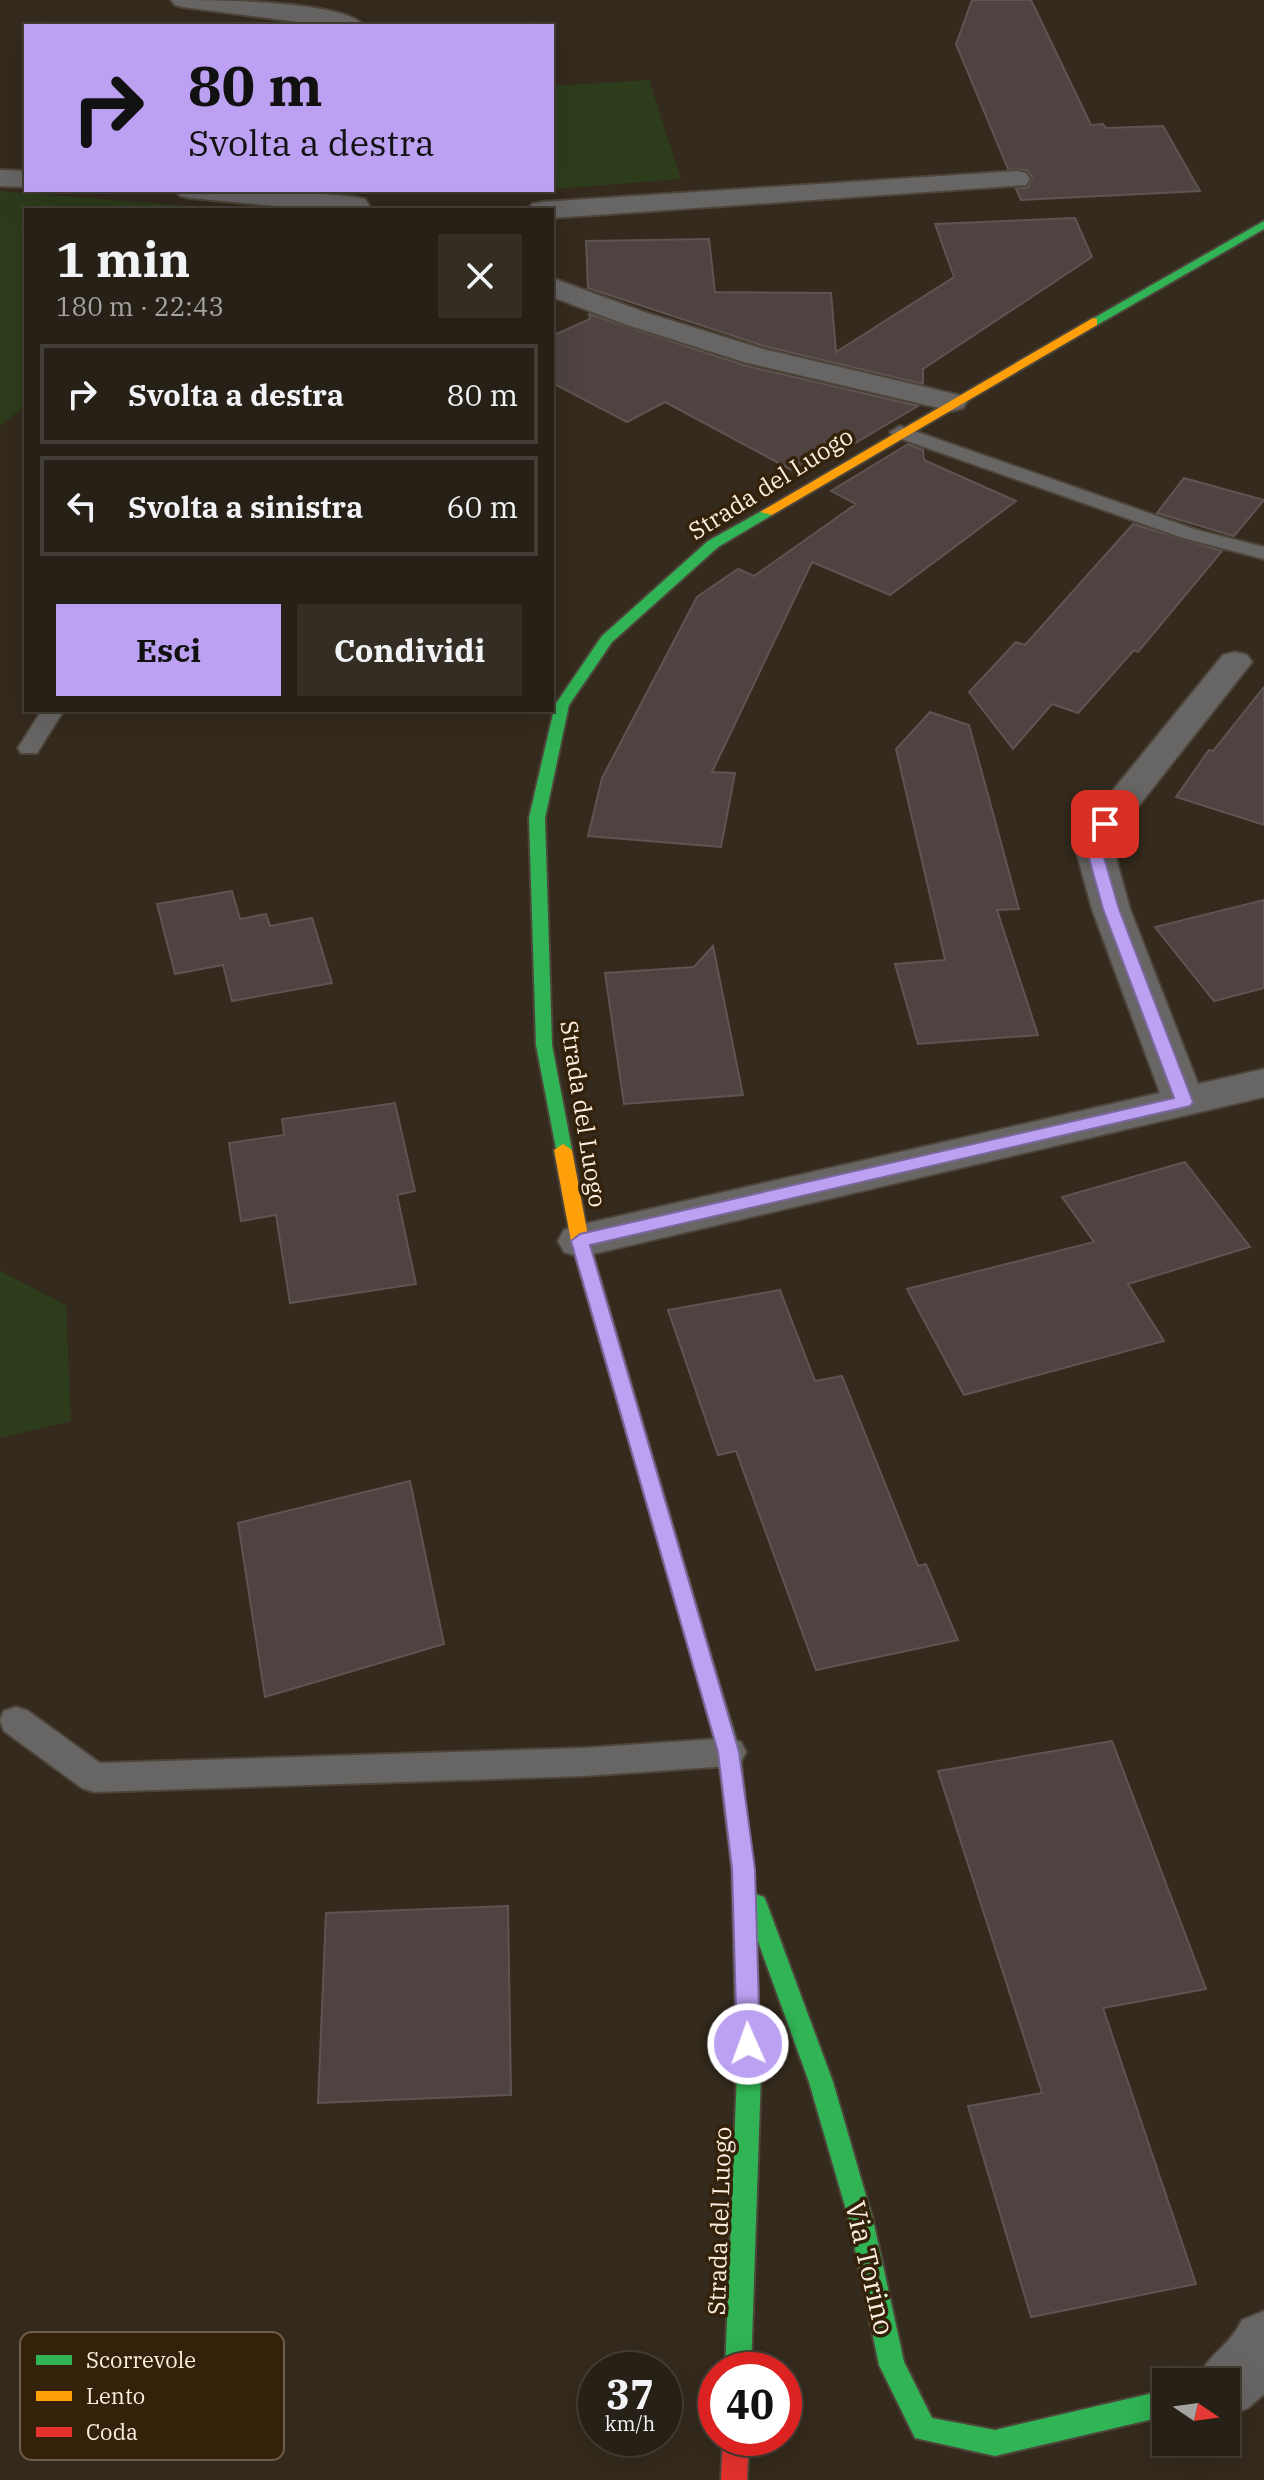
<!DOCTYPE html>
<html lang="it">
<meta charset="utf-8">
<style>
:root{--surface:#272016;--page:#332d23;--text:#f1f3f6;--muted:#a4a3a1;--line:#433e35;--accent:#bca0f2}
body{margin:0;font-family:"IBM Plex Serif",serif;background:var(--page);color:var(--text);height:100vh;display:flex;flex-direction:column;font-size:30px;white-space:nowrap}
*{box-sizing:border-box;margin:0}
p{font-size:26px;color:var(--muted)}
.icon{flex:none;width:44px;height:44px;fill:none;stroke:currentColor;stroke-width:2;stroke-linecap:round;stroke-linejoin:round}
.map{position:relative;flex:1;overflow:hidden}
.side{position:absolute;left:24px;top:208px;width:530px;height:504px;display:flex;flex-direction:column;background:var(--surface);border-radius:0px;box-shadow:0 8px 32px #0002,0 0 0 2px var(--line)}
.side>*{flex:none}
.guide{position:absolute;left:24px;top:24px;width:530px;height:168px;border-radius:0px;box-shadow:0 8px 32px #0002,0 0 0 2px var(--line);background:#bca0f2;color:#111;overflow:hidden}
.needle{width:52px;rotate:103deg}
.tools{position:absolute;left:1152px;top:2368px;display:grid;gap:16px}
.tools a{display:grid;place-items:center;width:88px;height:88px;border-radius:0px;background:var(--surface);box-shadow:0 8px 32px #0002,0 0 0 2px var(--line);font-size:40px}
.speed{position:absolute;left:578px;top:2352px;display:flex;gap:16px;font-size:40px;font-weight:700;text-align:center}
.speed>*{display:grid;place-content:center;width:104px;height:104px;border-radius:50%;background:var(--surface);box-shadow:0 8px 32px #0002,0 0 0 2px var(--line);line-height:1}
.speed small{font-size:20px;font-weight:400}
.speed .limit{border:12px solid #d22;background:#fff;color:#111}
.pin{position:absolute;display:grid;place-items:center;width:68px;height:68px;color:#fff;margin:-34px;border-radius:16px;box-shadow:0 4px 12px #0006}
.me{position:absolute;width:88px;margin:-44px;rotate:358deg;stroke-linejoin:round;filter:drop-shadow(0 0 6px #0008)}
.turn{display:flex;align-items:center;gap:28px;height:168px;padding:0 32px;font-size:36px}
.turn .icon{width:104px;height:104px;stroke-width:2.5}
.turn b{display:block;font-size:56px;line-height:68px}
.round{display:grid;place-items:center;flex:none;width:84px;height:84px;border-radius:0px;background:var(--page)}
.summary{display:flex;align-items:center;justify-content:space-between;height:136px;padding:0 32px}
h1{font-size:48px;font-weight:800;line-height:60px}
.primary-button{display:flex;gap:16px;margin-top:auto;padding:16px 32px}
.primary-button a{flex:1;height:92px;border-radius:0px;background:var(--accent);color:#111;font-size:32px;font-weight:800;line-height:92px;text-align:center}
.primary-button a+a{background:var(--page);color:var(--text)}
ul{padding:0;list-style:none}
li{display:flex;align-items:center;gap:24px;height:100px;margin:0 16px 12px;padding:0 16px;border:4px solid var(--line);border-radius:0px}
li div{flex:1}
li b{display:block;font-size:30px}
li em{font-style:normal}
.map>svg:first-child{display:block}
.green{fill:#2d3d1c}
.building{fill:#4e4341;stroke:#5e5452;stroke-width:2}
.lines{fill:none;stroke-linecap:round;stroke-linejoin:round}
.lane-casing{stroke:#4e453a;stroke-width:4}
.street-casing{stroke:#4e453a;stroke-width:4}
.fast-casing{stroke:#4e453a;stroke-width:4}
.slow-casing{stroke:#4e453a;stroke-width:4}
.jam-casing{stroke:#4e453a;stroke-width:4}
.lane{fill:#676665;fill-rule:evenodd}
.street{fill:#676665;fill-rule:evenodd}
.fast{fill:#30b455;fill-rule:evenodd}
.slow{fill:#ff9f0a;fill-rule:evenodd}
.jam{fill:#e5322d;fill-rule:evenodd}
.route{fill:#bca0f2;stroke:#7a689d;stroke-width:2}
.labels{text-anchor:middle;stroke-width:7;stroke-linejoin:round;paint-order:stroke}
.street-label{font-size:24px;fill:#fbeee0;stroke:#332109}
.near-street-label{font-size:28px;fill:#fbeee0;stroke:#332109}
.key{fill:#332109;stroke:#6f5e4a;stroke-width:2}
.key-label{font-size:22px;fill:#fbeee0}
</style>
<div class="map">
<svg width="1264" height="2480" viewBox="0 0 1264 2480">
<rect width="100%" height="100%" fill="#342a1d"/>
<path class="green" d="M649,80L681,179L552,189V86Z
M0,191L239,210H26V405L0,426Z
M0,1271L66,1305L71,1421L0,1438Z"/>
<path class="building" d="M972,0H1031L1091,125L1103,124L1106,128L1163,126L1200,191L1021,200L1016,189L1028,187L1032,177L1027,170L1008,169L956,44Z
M1075,218L1092,257L923,369V384L764,346L588,288L586,241L709,239L715,292L831,293L836,352L954,277L935,224Z
M589,314L743,365L918,406L801,475L665,402L627,422L552,383V336L590,319Z
M908,444L923,450L924,460L1016,501L890,595L812,562L712,772L735,773L721,847L588,836L602,778L697,597L738,569L754,576L856,504L831,491Z
M1184,478L1264,500L1234,536L1157,513Z
M1133,524L1222,551L1138,652L1134,650L1078,713L1052,704L1013,749L969,692L1016,642L1025,645Z
M1264,687V825L1176,797L1209,750L1213,751Z
M930,712L969,725L1019,909L997,910L1038,1035L918,1044L895,964L945,960L896,749Z
M232,891L240,919L266,914L270,926L312,918L332,983L232,1001L223,965L175,974L157,904Z
M1264,900V988L1214,1001L1155,927Z
M713,946L743,1095L624,1104L605,973L694,967Z
M395,1103L415,1191L397,1195L416,1284L290,1303L276,1215L241,1221L229,1143L284,1135L282,1119Z
M1185,1162L1250,1247L1128,1284L1164,1341L964,1395L907,1289L1094,1242L1062,1197Z
M780,1290L815,1381L842,1376L918,1566L926,1564L958,1640L816,1670L736,1451L718,1455L668,1310Z
M410,1481L444,1644L265,1697L238,1523Z
M1112,1741L1206,1989L1103,2008L1196,2284L1031,2317L968,2106L1042,2093L938,1771Z
M508,1906L511,2095L318,2103L326,1913Z"/>
<g class="lines">
<g class="lane-casing">
<path id="lane" d="M900,426L1197,530L1264,547V559L1183,538L893,436L890,432Z
M42,710H64L37,753H21L18,748Z
M16,1707L28,1711L100,1763L584,1748L729,1738L741,1742L746,1752L741,1762L729,1766L584,1776L94,1792L82,1788L4,1731L0,1720L4,1711Z"/>
</g>
<g class="street-casing">
<path id="street" d="M171,0C206,0 346,0 364,26H329L183,7L175,5Z
M0,170L26,171V187L0,186Z
M1017,171L1026,173L1030,179L1026,185L552,218V210H528L532,204L542,202Z
M176,190H280L355,197L365,199L369,205L365,210H320L190,198L180,196Z
M552,278L647,313L763,349L963,396L967,402L963,408L952,411L744,362L627,325L552,297Z
M1235,652L1247,655L1252,662L1122,827L1113,847L1130,909L1198,1084L1264,1069V1097L580,1257L564,1252L558,1241L564,1230L580,1225L1160,1093L1092,909L1075,847L1092,816L1223,655Z
M1264,2311V2394L1248,2408L1226,2417V2382H1196C1208,2353 1228,2349 1242,2320Z"/>
</g>
<g class="fast-casing">
<path id="fast" d="M1264,221V229L1097,325L1087,322Z
M767,508L772,509V515L718,547L612,642L569,705L545,818L552,1045L572,1150L563,1156L557,1154L536,1045L529,818L555,705L602,636L708,541Z
M705,1661L712,1664L715,1670L740,1752L755,1894L764,1897L767,1904L833,2082L873,2220L904,2362L932,2418L995,2430L1166,2390V2416L995,2456L915,2438L879,2365L849,2220L809,2082L756,1936L761,2073L751,2370H725L737,2073L732,1869L718,1752L695,1670L698,1664Z"/>
</g>
<g class="slow-casing">
<path id="slow" d="M1093,318L1097,319V325L772,515L760,512Z
M563,1144L572,1150L589,1241L715,1670L712,1676L705,1679L698,1676L695,1670L571,1241L554,1150Z"/>
</g>
<g class="jam-casing">
<path id="jam" d="M723,2438H749L747,2480H721Z"/>
</g>
<use href="#lane" class="lane"/>
<use href="#street" class="street"/>
<use href="#fast" class="fast"/>
<use href="#slow" class="slow"/>
<use href="#jam" class="jam"/>
</g>
<path class="route" d="M1105,819L1113,824L1101,847L1119,909L1193,1102L1190,1106L590,1245L739,1752L755,1869L760,2044L757,2052L748,2055L740,2052L737,2044L732,1869L718,1752L571,1241L580,1234L1174,1098L1103,909L1086,847L1100,820Z"/>
<g class="labels">
<g class="street-label">
<text transform="translate(771 484) rotate(-32)" y="8">Strada del Luogo</text>
<text transform="translate(583 1114) rotate(81)" y="8">Strada del Luogo</text>
<text transform="translate(720 2221) rotate(-88)" y="8">Strada del Luogo</text>
</g>
<g class="near-street-label">
<text transform="translate(870 2268) rotate(77)" y="10">Via Torino</text>
</g>
</g>
<rect x="20" y="2332" width="264" height="128" rx="12" class="key"/>
<rect x="36" y="2355" width="36" height="10" fill="#30b455"/>
<rect x="36" y="2391" width="36" height="10" fill="#ff9f0a"/>
<rect x="36" y="2427" width="36" height="10" fill="#e5322d"/>
<g class="key-label">
<text x="86" y="2368">Scorrevole</text>
<text x="86" y="2404">Lento</text>
<text x="86" y="2440">Coda</text>
</g>
</svg>
<div class="tools">
<a><svg class="needle" viewBox="-14 -14 28 28"><path d="M0-13l5 13h-10z" fill="#e53935"/><path d="M0 13l5-13h-10z" fill="#a4a3a1"/></svg></a>
</div>
<div class="speed"><div>37<small>km/h</small></div><div class="limit">40</div></div>
<div class="pin" style="left:1105px;top:824px;background:#d93025"><svg class="icon" aria-label="arrive" viewBox="0 0 24 24"><path d="M6 21V4h12l-3 4 3 4H6"/></svg></div>
<svg class="me" style="left:748px;top:2044px" viewBox="-20 -20 40 40"><circle r="17" fill="#bca0f2" stroke="#fff" stroke-width="3"/><path d="M0-11L8 9 0 5-8 9z" fill="#fff"/></svg>
<div class="guide">
<div class="turn"><svg class="icon" aria-label="right" viewBox="0 0 24 24"><path d="M7 20v-9h11M14 6l5 5-5 5"/></svg><div><b>80 m</b>Svolta a destra</div></div>
</div>
<section class="side">
<div class="summary"><div><h1>1 min</h1><p>180 m · 22:43</p></div><a class="round"><svg class="icon" aria-label="close" viewBox="0 0 24 24"><path d="M6 6l12 12M18 6L6 18"/></svg></a></div>
<ul>
<li><svg class="icon" aria-label="right" viewBox="0 0 24 24"><path d="M7 20v-9h11M14 6l5 5-5 5"/></svg><div><b>Svolta a destra</b></div><em>80 m</em></li>
<li><svg class="icon" aria-label="left" viewBox="0 0 24 24"><path d="M17 20v-9H6M10 6l-5 5 5 5"/></svg><div><b>Svolta a sinistra</b></div><em>60 m</em></li>
</ul>
<div class="primary-button"><a>Esci</a><a>Condividi</a></div>
</section>
</div>
